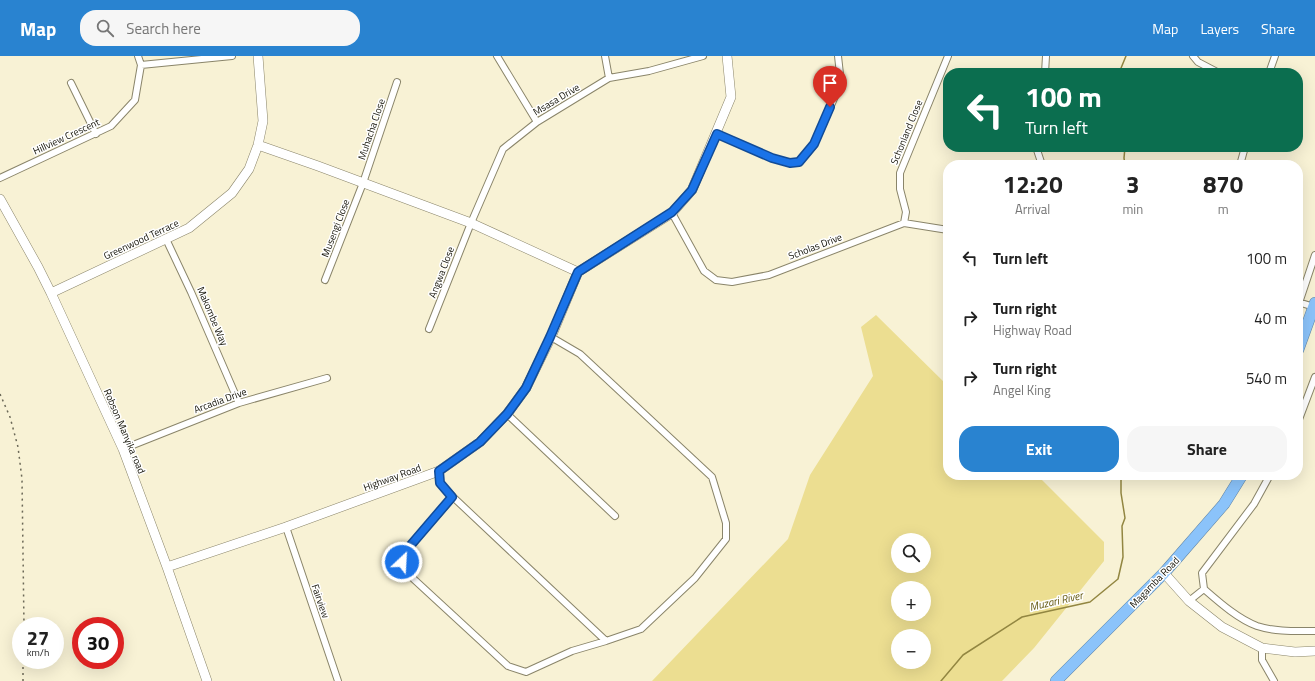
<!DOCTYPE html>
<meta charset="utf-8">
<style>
:root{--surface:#fff;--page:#f6f6f6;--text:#222;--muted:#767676;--accent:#2983d0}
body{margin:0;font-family:"Titillium Web",sans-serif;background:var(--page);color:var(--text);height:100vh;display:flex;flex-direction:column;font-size:15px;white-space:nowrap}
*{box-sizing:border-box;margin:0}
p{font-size:13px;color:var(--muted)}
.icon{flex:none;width:22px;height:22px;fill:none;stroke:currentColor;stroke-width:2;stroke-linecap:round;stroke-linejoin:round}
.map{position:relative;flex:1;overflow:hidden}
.drawer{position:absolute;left:943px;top:104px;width:360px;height:320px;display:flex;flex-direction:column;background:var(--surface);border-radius:16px;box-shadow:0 4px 16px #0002}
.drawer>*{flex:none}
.top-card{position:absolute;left:943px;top:12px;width:360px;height:84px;border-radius:16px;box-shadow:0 4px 16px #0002;background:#0b6e4f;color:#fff;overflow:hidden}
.buttons{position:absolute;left:891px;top:477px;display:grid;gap:8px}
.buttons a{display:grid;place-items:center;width:40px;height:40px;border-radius:50%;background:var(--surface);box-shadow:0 4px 16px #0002;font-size:20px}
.speed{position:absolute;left:12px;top:561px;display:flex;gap:8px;font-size:20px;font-weight:700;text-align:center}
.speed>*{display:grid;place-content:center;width:52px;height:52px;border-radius:50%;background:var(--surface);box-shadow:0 4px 16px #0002;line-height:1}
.speed small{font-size:10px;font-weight:400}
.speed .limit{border:6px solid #d22;background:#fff;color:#111}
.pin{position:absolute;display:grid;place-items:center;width:34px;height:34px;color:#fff;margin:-41px -17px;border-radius:50% 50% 50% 0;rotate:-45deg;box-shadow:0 0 4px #0007}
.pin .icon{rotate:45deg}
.me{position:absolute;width:44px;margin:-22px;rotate:25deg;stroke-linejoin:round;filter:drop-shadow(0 0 3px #0008)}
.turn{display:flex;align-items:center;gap:14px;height:84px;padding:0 16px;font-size:18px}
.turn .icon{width:52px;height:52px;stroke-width:2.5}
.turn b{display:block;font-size:28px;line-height:34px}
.eta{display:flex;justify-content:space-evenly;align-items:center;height:68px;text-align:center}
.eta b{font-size:24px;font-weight:700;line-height:28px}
.primary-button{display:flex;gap:8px;margin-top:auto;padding:8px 16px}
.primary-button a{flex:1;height:46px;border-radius:16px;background:var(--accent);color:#fff;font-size:16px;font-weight:700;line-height:46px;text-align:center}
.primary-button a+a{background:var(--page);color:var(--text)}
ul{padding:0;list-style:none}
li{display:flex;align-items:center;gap:12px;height:60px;padding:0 16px}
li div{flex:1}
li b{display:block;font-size:15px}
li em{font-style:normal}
header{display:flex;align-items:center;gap:24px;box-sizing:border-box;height:56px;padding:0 20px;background:var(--accent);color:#fff}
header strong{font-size:19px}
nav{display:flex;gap:22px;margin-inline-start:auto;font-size:14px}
.search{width:280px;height:36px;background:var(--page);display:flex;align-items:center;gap:10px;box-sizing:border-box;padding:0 14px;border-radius:16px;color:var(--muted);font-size:15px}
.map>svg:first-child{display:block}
.green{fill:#ecde91;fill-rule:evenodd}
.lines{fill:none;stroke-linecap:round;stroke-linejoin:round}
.stream{stroke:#928641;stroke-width:1.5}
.street-casing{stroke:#8a856a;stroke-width:8}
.secondary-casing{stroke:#8a856a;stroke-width:10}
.highway-casing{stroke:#6185a5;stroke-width:12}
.street{stroke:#fff;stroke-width:6}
.secondary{stroke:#fff;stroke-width:9}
.highway{stroke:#8bc3fa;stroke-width:11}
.rail{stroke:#6b6857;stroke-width:1.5;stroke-dasharray:2 4;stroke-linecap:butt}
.route-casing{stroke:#114b97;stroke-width:10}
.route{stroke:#1a73e8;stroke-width:7}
.labels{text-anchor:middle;stroke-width:3;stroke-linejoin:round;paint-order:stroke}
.street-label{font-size:10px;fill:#131207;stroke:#fff}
.water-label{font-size:11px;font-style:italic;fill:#62560d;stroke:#fff}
</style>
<header>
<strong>Map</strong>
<div class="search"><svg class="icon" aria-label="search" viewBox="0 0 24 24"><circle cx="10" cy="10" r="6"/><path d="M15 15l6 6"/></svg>Search here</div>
<nav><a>Map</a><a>Layers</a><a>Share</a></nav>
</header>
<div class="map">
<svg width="1315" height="625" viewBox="0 0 1315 625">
<rect width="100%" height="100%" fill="#f8f2d5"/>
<path class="green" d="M876,259L948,330V419H1037L1104,486V505L1034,592L1002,625H652L788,483L810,419L873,320L861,271ZM898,484H924V510H898ZM898,532H924V558H898ZM898,580H924V606H898Z"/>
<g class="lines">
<path class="stream" d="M1119,17L1126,0
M1125,109L1124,102L1125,91
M941,625L963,599L1022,561L1090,546L1118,523L1123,501L1122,470L1125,462L1121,437V424L1125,419"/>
<g class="street-casing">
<path id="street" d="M497,0L537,66
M605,0L609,22
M948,0L900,117V133L906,156L904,167L948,174
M1193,0L1198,6L1219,17
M141,9L232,0
M1045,17L1046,0
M1269,17L1275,0
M71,27L96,78
M717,78L772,102L790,107L799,106L814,89L836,38L840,18L838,0
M1036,91L1042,109
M1240,109L1245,91
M0,122L111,70L135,44L141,9L138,0
M672,157L704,215L716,224L732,226L769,219L904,167
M166,183L191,236L239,347
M325,224L363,127L397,26
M1298,246L1314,251
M1299,247L1315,199
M429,273L471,167L503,93L537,66L609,22L649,15L703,0
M507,358L615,460
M1298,366L1315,321
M123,393L239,347L327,322
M439,415L440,427L453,441L606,585L641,573L695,522L726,483V467L712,421L580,298L551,281
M453,441L404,497L402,506L406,516L508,610L526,616L572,595L606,585
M286,471L338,625
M1204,533C1219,546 1238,563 1257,570C1275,576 1296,575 1315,575
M1189,545L1204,533L1202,517L1254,448L1270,419
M1262,592V604L1274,625"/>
</g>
<g class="secondary-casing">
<path id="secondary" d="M258,89L318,110L471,167L578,216
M0,143L38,211L51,237L123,393L167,511L207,625
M51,237L189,172L232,137L249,113L258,89L263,65L258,0
M167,511L286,471L439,415L480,386L507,358L526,332L551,281L578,216L672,157L692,134L731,41L727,0
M1164,517L1189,545L1222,571L1262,592L1295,596L1315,595"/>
</g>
<g class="highway-casing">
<path id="highway" d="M1298,294L1315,247
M1056,625L1164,517L1224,448L1242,419"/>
</g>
<use href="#street" class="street"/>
<use href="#secondary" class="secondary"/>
<use href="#highway" class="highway"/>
<path class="rail" d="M0,338L10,361L18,391L22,423L24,570
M23,625V604"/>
</g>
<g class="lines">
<g class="route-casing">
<path id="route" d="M402,506L404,497L452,441L440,427L439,415L480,386L507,358L526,332L550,281L578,216L672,156L692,134L717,78L772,102L790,107L799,106L814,88L830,51"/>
</g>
<use href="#route" class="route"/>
</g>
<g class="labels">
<g class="street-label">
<text transform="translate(556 43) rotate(-31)" y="4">Msasa Drive</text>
<text transform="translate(371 73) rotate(-71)" y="4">Muhacha Close</text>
<text transform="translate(906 76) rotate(-68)" y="4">Schonland Close</text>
<text transform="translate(66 80) rotate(-25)" y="4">Hillview Crescent</text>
<text transform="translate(335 172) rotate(-69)" y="4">Musengi Close</text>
<text transform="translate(141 183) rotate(-25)" y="4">Greenwood Terrace</text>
<text transform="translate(815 190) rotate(-21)" y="4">Scholas Drive</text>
<text transform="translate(441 216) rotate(-69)" y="4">Angwa Close</text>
<text transform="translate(213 260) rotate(67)" y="4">Makombe Way</text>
<text transform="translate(220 344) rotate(-20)" y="4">Arcadia Drive</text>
<text transform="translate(125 375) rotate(67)" y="4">Robson Manyika road</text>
<text transform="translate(392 421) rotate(-20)" y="4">Highway Road</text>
<text transform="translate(1154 526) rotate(-46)" y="4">Magamba Road</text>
<text transform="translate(321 545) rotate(71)" y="4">Fairview</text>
</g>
<g class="water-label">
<text transform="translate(1056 545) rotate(-13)" y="4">Muzari River</text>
</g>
</g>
</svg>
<div class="buttons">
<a><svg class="icon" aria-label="search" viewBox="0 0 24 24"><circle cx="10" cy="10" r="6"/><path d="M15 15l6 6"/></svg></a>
<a>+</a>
<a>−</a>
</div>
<div class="speed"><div>27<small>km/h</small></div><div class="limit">30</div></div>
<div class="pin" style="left:830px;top:51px;background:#d93025"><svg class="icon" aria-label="arrive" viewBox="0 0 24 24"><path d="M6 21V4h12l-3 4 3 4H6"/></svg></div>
<svg class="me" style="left:402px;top:506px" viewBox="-20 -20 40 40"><circle r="17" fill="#1a73e8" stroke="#fff" stroke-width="3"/><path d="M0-11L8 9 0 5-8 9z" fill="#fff"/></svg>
<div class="top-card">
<div class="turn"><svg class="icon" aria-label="left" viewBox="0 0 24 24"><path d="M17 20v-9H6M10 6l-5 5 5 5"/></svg><div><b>100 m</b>Turn left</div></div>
</div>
<section class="drawer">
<div class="eta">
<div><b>12:20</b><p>Arrival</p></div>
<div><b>3</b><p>min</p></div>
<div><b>870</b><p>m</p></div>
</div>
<ul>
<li><svg class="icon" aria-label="left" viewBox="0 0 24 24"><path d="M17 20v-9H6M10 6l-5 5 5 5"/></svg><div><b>Turn left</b></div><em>100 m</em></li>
<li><svg class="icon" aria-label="right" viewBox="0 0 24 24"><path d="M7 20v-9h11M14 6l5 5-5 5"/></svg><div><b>Turn right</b><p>Highway Road</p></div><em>40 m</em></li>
<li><svg class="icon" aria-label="right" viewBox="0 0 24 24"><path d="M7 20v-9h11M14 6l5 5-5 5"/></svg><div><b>Turn right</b><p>Angel King</p></div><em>540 m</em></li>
</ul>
<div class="primary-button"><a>Exit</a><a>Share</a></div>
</section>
</div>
